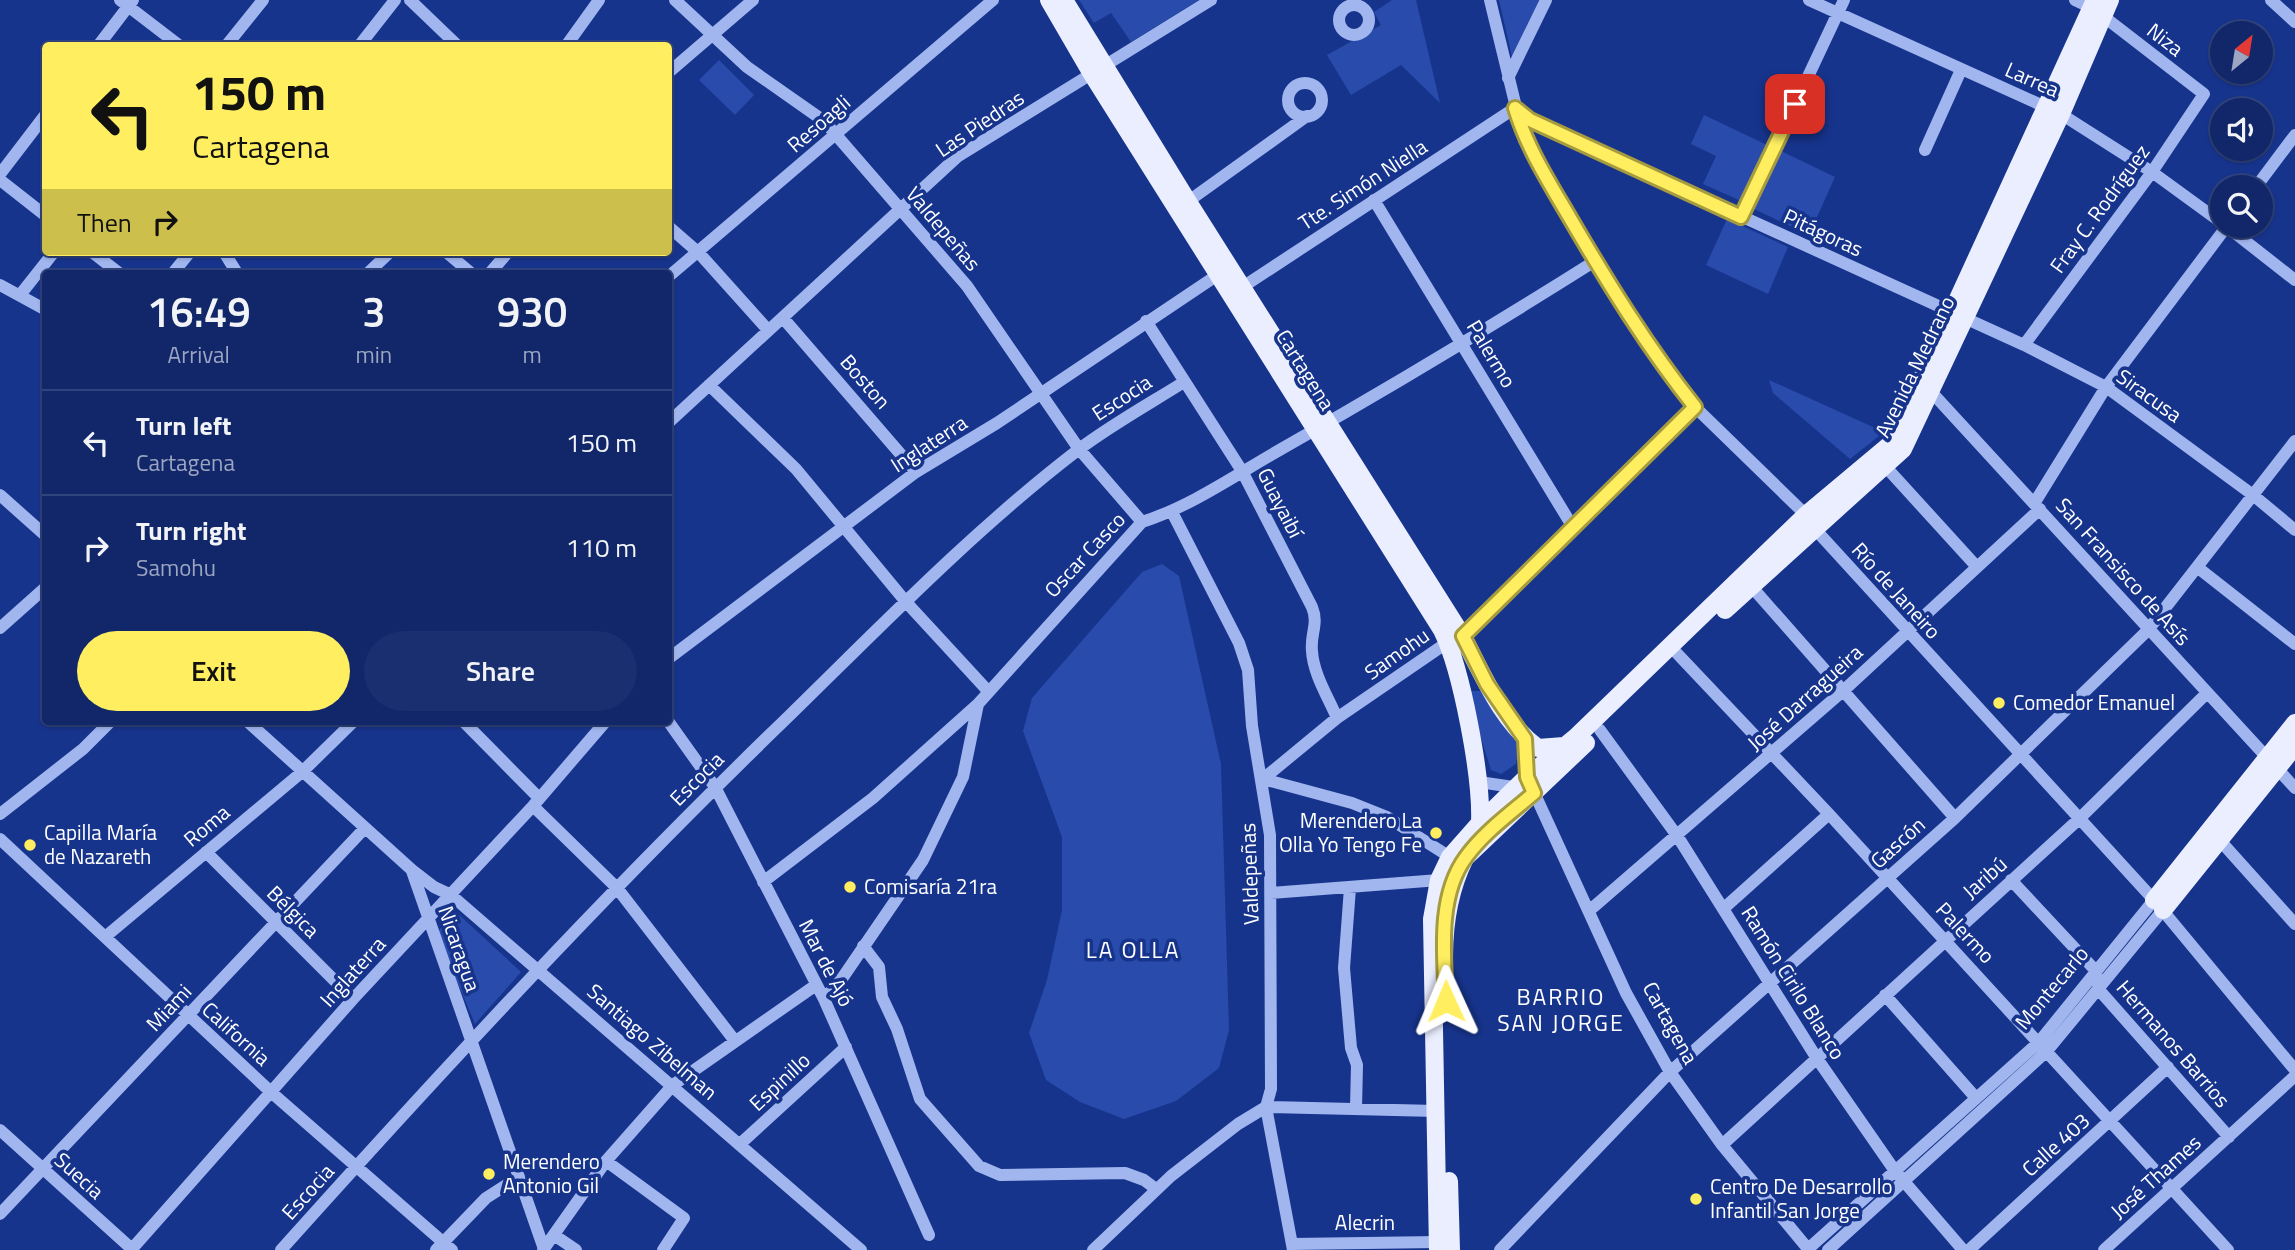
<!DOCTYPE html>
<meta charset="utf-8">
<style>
:root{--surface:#11276a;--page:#1a2f70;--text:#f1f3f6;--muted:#9ca5c1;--line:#30447e;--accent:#ffef60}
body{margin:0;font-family:"Titillium Web",sans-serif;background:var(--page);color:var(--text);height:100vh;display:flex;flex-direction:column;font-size:26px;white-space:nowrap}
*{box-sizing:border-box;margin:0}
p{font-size:23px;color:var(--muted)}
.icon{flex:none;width:38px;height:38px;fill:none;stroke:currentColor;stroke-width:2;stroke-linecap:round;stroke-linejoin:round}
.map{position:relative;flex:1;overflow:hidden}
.panel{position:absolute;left:42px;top:270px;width:630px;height:455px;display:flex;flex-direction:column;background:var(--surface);border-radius:7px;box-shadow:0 2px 5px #0004,0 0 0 2px var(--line)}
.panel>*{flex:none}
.hud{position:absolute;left:42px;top:42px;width:630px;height:214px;border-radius:7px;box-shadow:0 2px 5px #0004,0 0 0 2px var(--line);background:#ffef60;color:#111;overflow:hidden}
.needle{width:46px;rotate:30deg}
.controls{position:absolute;left:2210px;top:21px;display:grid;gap:14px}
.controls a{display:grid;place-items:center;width:63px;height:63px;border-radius:50%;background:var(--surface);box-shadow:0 2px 5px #0004,0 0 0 2px var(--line);font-size:35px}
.pin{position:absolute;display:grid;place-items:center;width:60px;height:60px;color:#fff;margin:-30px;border-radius:14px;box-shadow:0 4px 10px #0006}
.me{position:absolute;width:77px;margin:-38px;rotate:359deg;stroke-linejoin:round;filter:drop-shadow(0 0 5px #0008)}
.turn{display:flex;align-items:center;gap:24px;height:147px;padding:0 35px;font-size:32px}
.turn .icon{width:91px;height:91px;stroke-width:2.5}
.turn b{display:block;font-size:49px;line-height:60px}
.then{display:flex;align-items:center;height:66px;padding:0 35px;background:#0003;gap:14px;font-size:26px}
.eta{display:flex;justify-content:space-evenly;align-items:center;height:119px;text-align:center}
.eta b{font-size:42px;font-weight:600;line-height:49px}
.action{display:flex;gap:14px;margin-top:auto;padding:14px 35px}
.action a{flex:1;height:80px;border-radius:42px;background:var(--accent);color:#111;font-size:28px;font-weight:600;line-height:80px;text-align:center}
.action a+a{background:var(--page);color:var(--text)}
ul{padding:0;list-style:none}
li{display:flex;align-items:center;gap:21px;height:105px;padding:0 35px;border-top:2px solid var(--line)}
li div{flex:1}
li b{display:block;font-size:26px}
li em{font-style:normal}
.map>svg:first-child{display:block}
.green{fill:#294bac}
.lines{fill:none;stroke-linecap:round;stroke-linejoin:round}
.minor{stroke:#a1b6ef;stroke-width:12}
.major{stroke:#eaeeff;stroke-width:18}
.route-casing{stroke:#a69b3e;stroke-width:18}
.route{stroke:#ffef60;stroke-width:12}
.poi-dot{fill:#ffef60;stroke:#17348d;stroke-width:2.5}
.labels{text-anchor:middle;stroke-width:7;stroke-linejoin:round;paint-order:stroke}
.street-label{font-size:21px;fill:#fff;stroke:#17348d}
.poi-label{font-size:21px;fill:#fff;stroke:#17348d;text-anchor:start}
.neighbourhood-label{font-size:23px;letter-spacing:2px;fill:#fff;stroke:#17348d}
</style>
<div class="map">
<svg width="2295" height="1250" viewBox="0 0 2295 1250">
<rect width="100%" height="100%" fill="#17348d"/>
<path class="green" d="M1079,0H1199L1131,42L1111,13L1094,23Z
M1392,0H1416L1440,103L1401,65L1351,95L1327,55L1381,25L1374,12Z
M1499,0H1539L1512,57Z
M719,60L754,95L735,115L699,80Z
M1704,115L1767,145L1741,201L1703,184L1716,156L1691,144Z
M1781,151L1835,177L1809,235L1754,209Z
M1727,219L1788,247L1768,294L1706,265Z
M1769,380L1884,432L1850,459L1773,393Z
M1162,564L1179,576L1221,764L1229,1030L1219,1068L1176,1101L1124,1119L1080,1102L1046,1080L1029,1033L1047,980L1062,910V837L1023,731L1032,698L1142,572Z
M1471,691H1482L1519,745L1516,764L1501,774L1491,770L1468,696Z
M454,910L521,972L475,1024L437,933Z"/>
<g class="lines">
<path class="minor" d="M120,0L180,46
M410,0L458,46
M675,0L747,67L824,121L967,286L1079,449L1142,522
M1490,0L1524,140L1595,261L1659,361L1695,407L1806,515L1814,528L2154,900L2295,1070
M1809,0L2061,114L2152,172L2222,223
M2075,0L2092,8
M2271,0L2295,22
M1339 20a15 15 0 1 1 30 0a15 15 0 1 1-30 0Z
M98,46L133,0
M226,46L263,0
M359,46L395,0
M566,46L599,0
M668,73L753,0
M1508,78L1546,0
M1288 100a17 17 0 1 1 34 0a17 17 0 1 1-34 0Z
M1515,108L1530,120L2024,345L2106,387L2253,495L2295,530
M1925,150L1961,70
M0,174L46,114
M0,180L46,216
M2256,187L2295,135
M1374,200L1574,529
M1183,205L1307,116
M1742,217L1844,0
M668,226L699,253L768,330
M2226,226L2295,280
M92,252L119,273
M224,252L237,273
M446,252L471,273
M173,273L190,252
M368,273L390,252
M490,273L508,252
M668,277L993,0
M0,285L46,310
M1238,290L1515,108
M20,295L54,252
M783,318L916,472
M1146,321L1242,471L1312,607C1319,624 1310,634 1312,651C1313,673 1328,697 1337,718
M2024,345L2152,172L2204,94L2103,16
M709,385L796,469L906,602L988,691
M1925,385L2295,788
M668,423L957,157L1211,0
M1885,466L1977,567
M0,495L46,536
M2035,502L2106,387L2227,226
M1172,512L1239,643L1248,670L1252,726L1270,835L1271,1089L1266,1107L1293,1250
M2197,567L2295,644
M1751,586L1955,818
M0,628L46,587
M1670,646L1829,814L2228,1250
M668,659L916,472L997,423L1219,274
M247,721L412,870L434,887L451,895L861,1250
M463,721L539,798
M668,721L715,787L824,999L929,1235
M1600,730L1678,837L1816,1057L1895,1171L1963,1250
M1525,739L1527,777L1626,993L1670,1072L1722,1145L1809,1250
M1263,779L1337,718L1448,642L1463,637L1695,407
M1263,779L1352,803L1387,817L1450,857
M1479,782L1520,788
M533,806L617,888L735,1041
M0,814L83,749L111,721
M2216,836L2295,924
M0,839L272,1093L452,1250
M206,852L353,999
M412,871L544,1249
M2011,880L2096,971L2100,991L2229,1137
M763,882L873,798L978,704L1142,522C1192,506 1237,474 1283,448C1389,388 1492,326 1595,261
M1350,888L1344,968L1351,1048L1357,1065L1356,1108
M1271,893L1439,880
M1723,909L1829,814
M1590,910L1843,691L2040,509
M105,937L302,772L354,721
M863,946L879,967L882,997L897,1029L920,1099L979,1166L1000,1175L1125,1173L1144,1180L1156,1189
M1885,995L1976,1098
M824,999L841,980L923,860L963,777L978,704
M0,1130L133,1250
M740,1144L846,1047
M1722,1145L2078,820L2207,693
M606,1161L684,1218L663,1250
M0,1214L365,828
M554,1235L576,1250
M1292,1244L1438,1242
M1808,1249L2039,1042L2154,900
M131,1250L353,999L533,806L606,721
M281,1250C445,1067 613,886 790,715C883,624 975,529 1078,450C1111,425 1149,404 1184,382
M436,1250L486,1198L519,1177
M543,1250L606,1161L673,1085L816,985
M1093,1250L1171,1176L1238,1124L1266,1107L1436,1111
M1500,1250L1670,1072L1955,818L2148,630L2295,441
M1828,1250L2047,1051L2163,910
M1969,1250L2168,1067
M2104,1250L2295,1076"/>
<path class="major" d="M1049,0L1092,74L1442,630C1462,670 1482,778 1480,823
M1064,0L1188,202L1463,637C1483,675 1502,722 1538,748L1564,746
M1725,610L1903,449L2061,114L2110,0
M2154,900L2295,723
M2163,910L2295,746
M1444,957C1444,922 1449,890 1465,858L1586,743
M1449,1181L1451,1250
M1438,1250L1432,919L1439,880L1450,857L1480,823L1527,777L1576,737L1806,515L1892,443L2095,0"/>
</g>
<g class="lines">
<g class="route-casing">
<path id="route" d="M1446,1001C1444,955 1437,896 1466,857C1484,832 1511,813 1534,793L1527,777L1525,739L1487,684L1463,636L1695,407C1648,348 1608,283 1570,218C1549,182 1527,148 1515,108L1530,120L1741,217L1795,104"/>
</g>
<use href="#route" class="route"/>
</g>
<g class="poi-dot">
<circle cx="1999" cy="703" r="7"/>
<circle cx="1436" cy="833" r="7"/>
<circle cx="30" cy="845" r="7"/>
<circle cx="850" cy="887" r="7"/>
<circle cx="489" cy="1174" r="7"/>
<circle cx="1696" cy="1199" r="7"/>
</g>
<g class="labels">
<g class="street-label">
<text transform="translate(2165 40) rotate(38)" y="7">Niza</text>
<text transform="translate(2032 80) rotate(24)" y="7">Larrea</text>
<text transform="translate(819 124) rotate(-41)" y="7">Resoagli</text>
<text transform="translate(980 124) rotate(-34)" y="7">Las Piedras</text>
<text transform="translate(1363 185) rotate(-33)" y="7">Tte. Simón Niella</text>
<text transform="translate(2100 209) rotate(-54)" y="7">Fray C. Rodríguez</text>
<text transform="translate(943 229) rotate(50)" y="7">Valdepeñas</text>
<text transform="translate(1823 233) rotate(25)" y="7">Pitágoras</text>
<text transform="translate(1491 354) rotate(59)" y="7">Palermo</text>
<text transform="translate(1915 367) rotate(-64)" y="7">Avenida Medrano</text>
<text transform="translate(1305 370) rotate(58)" y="7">Cartagena</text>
<text transform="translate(865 382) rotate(49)" y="7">Boston</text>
<text transform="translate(2149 396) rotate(36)" y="7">Siracusa</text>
<text transform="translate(1122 398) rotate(-33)" y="7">Escocia</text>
<text transform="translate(929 444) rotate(-33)" y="7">Inglaterra</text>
<text transform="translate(1280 503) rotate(63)" y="7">Guayaibí</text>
<text transform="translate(1085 555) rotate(-47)" y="7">Oscar Casco</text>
<text transform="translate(2123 572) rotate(48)" y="7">San Fransisco de Asís</text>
<text transform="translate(1896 591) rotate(48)" y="7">Río de Janeiro</text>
<text transform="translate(1397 654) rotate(-35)" y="7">Samohu</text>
<text transform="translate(1805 698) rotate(-42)" y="7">José Darragueira</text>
<text transform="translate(697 779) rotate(-45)" y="7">Escocia</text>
<text transform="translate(207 826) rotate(-40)" y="7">Roma</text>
<text transform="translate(1898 843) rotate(-42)" y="7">Gascón</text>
<text transform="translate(1250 874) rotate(-92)" y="7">Valdepeñas</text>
<text transform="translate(1985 878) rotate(-42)" y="7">Jaribú</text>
<text transform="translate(293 912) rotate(45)" y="7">Bélgica</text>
<text transform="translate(1965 933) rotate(47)" y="7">Palermo</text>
<text transform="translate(459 949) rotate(71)" y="7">Nicaragua</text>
<text transform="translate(826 963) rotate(63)" y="7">Mar de Ajó</text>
<text transform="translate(353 972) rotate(-48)" y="7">Inglaterra</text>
<text transform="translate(1793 983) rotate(58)" y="7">Ramón Cirilo Blanco</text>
<text transform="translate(2052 988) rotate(-50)" y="7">Montecarlo</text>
<text transform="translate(169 1008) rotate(-47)" y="7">Miami</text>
<text transform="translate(1670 1023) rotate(61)" y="7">Cartagena</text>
<text transform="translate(236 1034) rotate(42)" y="7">California</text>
<text transform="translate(652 1042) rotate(41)" y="7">Santiago Zibelman</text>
<text transform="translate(2173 1044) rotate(49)" y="7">Hermanos Barrios</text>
<text transform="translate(780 1082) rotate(-43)" y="7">Espinillo</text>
<text transform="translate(2056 1145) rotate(-42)" y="7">Calle 403</text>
<text transform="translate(79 1176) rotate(42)" y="7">Suecia</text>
<text transform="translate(2156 1177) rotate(-42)" y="7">José Thames</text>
<text transform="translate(308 1192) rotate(-48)" y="7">Escocia</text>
<text x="1365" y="1230">Alecrin</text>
</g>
<g class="poi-label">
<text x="2013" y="710">Comedor Emanuel</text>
<text x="1422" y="828" text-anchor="end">Merendero La<tspan x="1422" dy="24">Olla Yo Tengo Fe</tspan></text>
<text x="44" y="840">Capilla María<tspan x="44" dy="24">de Nazareth</tspan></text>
<text x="864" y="894">Comisaría 21ra</text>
<text x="503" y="1169">Merendero<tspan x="503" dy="24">Antonio Gil</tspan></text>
<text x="1710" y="1194">Centro De Desarrollo<tspan x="1710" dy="24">Infantil San Jorge</tspan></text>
</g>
<g class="neighbourhood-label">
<text x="1133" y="958">LA OLLA</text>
<text x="1561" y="1005">BARRIO<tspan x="1561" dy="26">SAN JORGE</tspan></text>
</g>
</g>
</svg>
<div class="controls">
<a><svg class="needle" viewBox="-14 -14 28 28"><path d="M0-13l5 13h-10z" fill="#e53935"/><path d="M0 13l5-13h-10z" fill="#9ca5c1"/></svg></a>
<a><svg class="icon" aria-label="sound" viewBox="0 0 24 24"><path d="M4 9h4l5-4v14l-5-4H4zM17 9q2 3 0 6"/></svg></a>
<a><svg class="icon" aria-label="search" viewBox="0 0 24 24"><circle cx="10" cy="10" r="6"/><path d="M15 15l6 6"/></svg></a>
</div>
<div class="pin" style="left:1795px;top:104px;background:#d93025"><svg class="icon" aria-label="arrive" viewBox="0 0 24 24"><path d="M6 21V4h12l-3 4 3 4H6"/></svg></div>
<svg class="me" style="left:1446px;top:1001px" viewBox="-20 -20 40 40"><path d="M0-17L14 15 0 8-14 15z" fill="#ffef60" stroke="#fff" stroke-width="4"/></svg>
<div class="hud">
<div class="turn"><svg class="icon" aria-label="left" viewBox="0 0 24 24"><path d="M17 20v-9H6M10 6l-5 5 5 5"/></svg><div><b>150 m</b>Cartagena</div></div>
<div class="then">Then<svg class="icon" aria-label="right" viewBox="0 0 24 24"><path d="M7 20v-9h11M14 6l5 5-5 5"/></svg></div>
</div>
<section class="panel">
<div class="eta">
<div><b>16:49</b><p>Arrival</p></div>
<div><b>3</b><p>min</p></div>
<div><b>930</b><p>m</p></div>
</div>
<ul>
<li><svg class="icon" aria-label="left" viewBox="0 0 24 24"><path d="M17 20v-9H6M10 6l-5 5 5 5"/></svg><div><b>Turn left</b><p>Cartagena</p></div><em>150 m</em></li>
<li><svg class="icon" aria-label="right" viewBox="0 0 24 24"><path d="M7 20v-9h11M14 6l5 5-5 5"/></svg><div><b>Turn right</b><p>Samohu</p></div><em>110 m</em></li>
</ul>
<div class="action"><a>Exit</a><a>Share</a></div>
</section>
</div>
